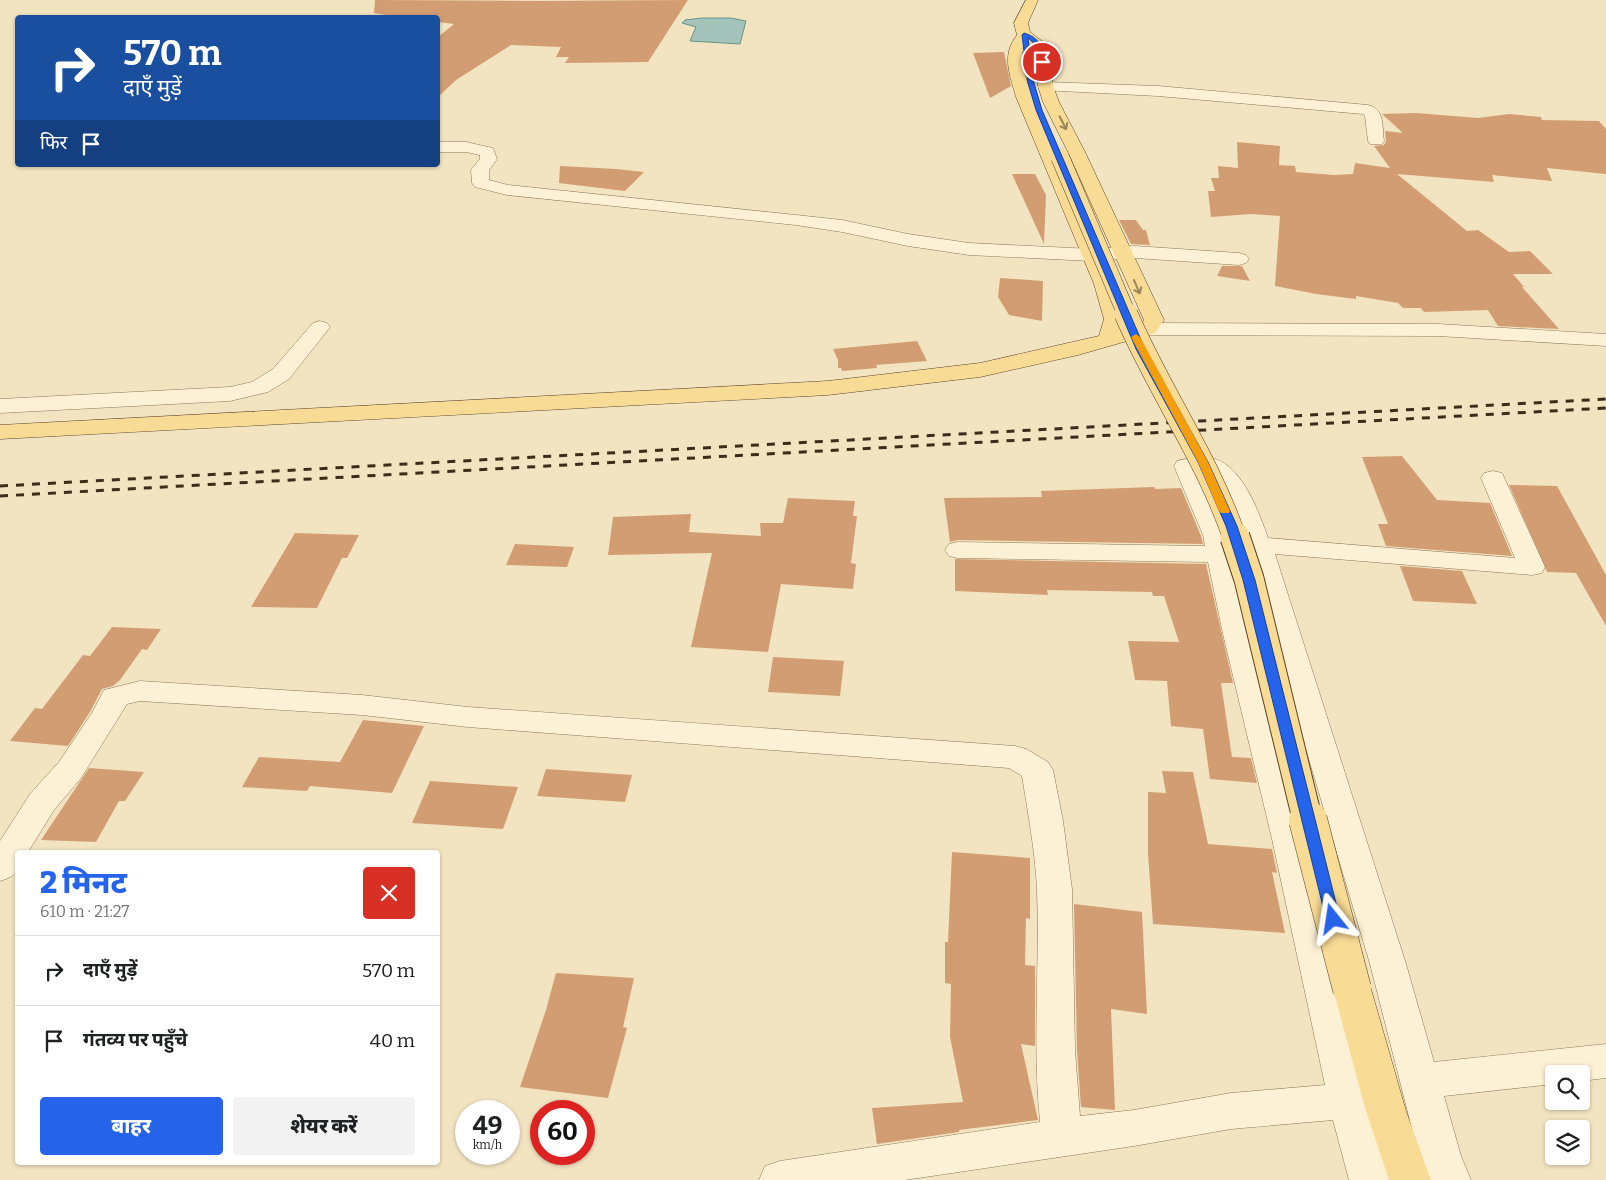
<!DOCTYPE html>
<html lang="hi">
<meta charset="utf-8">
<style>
:root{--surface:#fff;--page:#f2f2f2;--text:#202124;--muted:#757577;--line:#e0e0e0;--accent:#2563eb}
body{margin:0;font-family:Bitter,"Noto Sans Devanagari",serif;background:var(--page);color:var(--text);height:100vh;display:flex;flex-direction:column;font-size:19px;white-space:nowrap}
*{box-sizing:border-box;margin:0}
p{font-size:16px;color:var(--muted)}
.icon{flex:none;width:28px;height:28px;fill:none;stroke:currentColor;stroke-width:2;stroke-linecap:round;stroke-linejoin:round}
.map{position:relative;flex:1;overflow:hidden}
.drawer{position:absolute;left:15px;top:850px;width:425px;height:315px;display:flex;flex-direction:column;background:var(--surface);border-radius:5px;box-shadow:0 1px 4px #0004}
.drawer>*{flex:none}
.guide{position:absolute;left:15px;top:15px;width:425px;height:152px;border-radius:5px;box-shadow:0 1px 4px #0004;background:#1a4fa0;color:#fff;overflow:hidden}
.tools{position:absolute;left:1545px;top:1065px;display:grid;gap:10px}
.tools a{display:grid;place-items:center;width:45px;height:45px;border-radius:5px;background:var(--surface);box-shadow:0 1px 4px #0004;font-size:25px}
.speed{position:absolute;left:455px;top:1100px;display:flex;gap:10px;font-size:25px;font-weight:700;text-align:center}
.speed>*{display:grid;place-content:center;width:65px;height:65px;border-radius:50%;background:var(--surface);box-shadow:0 1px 4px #0004;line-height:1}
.speed small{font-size:12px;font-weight:400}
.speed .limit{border:8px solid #d22;background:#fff;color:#111}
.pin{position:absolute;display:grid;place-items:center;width:42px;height:42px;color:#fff;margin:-21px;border:2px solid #fff;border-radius:50%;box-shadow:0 1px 5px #0007}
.me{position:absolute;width:55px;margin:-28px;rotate:345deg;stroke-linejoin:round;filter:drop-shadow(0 0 4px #0008)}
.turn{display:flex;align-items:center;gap:18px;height:105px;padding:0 25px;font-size:22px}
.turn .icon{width:65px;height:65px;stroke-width:2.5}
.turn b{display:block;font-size:35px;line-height:42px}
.then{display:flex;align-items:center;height:48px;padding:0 25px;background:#0003;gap:10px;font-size:19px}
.round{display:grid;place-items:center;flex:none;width:52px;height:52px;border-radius:5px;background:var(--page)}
.overview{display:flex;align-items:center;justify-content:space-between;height:85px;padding:0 25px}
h1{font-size:30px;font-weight:800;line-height:38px;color:var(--accent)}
.primary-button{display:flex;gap:10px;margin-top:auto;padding:10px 25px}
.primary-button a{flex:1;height:58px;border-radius:5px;background:var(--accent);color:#fff;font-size:20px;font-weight:800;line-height:58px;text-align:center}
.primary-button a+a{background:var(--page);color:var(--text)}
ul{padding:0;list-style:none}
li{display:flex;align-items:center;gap:15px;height:70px;padding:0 25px;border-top:1px solid var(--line)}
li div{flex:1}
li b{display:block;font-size:19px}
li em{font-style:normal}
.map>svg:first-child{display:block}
.water{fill:#a4c4bb;stroke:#6a9389}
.building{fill:#d39d73}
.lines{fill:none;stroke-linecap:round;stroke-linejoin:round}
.minor-casing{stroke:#8d7557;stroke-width:1}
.major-casing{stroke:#5a422b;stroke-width:1}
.minor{fill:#fcf1d5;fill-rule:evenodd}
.major{fill:#f8db95;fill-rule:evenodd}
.rail{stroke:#3b2c1c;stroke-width:3;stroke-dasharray:8 8;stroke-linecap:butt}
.major-bridge-far3-casing{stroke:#5a422b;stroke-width:19;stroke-linecap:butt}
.major-bridge-far2-casing{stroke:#5a422b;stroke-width:24;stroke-linecap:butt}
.major-bridge-far1-casing{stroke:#5a422b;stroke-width:31;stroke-linecap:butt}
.major-bridge-casing{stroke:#5a422b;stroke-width:39;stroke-linecap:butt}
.major-bridge-far3{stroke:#f8db95;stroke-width:18}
.major-bridge-far2{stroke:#f8db95;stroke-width:23}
.major-bridge-far1{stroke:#f8db95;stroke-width:29}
.major-bridge{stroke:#f8db95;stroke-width:38}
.oneway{stroke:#9a8458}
.route{fill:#2563eb;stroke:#184099}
.slow{fill:#f59e0b}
</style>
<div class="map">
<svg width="1606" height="1180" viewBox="0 0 1606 1180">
<rect width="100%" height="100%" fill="#f2e4c1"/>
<path class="water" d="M702,18H731L746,21L740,44L690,41L696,27L682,23L685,20Z"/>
<path class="building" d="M375,0L534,1L688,0L648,62L565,63L569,57H556L561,47L511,45L456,80L438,97V37L454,24L438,22V18H405L374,13Z
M1004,52L1011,86L990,98L973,53Z
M1416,113L1478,118L1509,114L1541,117L1542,120L1599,121L1606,129V174L1547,168L1552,181L1492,175L1494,182L1397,174L1467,231L1478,230L1509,252L1530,251L1553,274H1513L1524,287H1522L1559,329L1498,326L1488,310L1424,312L1421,308H1403L1398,303L1356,296V299L1316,294L1275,286L1280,216L1251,214L1211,217L1208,191H1215L1211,178H1219L1218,166L1238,168L1237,142L1280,146L1279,165L1295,166L1296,172L1334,175L1353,174L1355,163L1390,168L1374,146L1384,145L1386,141L1385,131L1403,133L1382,114Z
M560,166L616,169L644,172L625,191L559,183Z
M1012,174H1035L1046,195L1044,244Z
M1119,220H1136L1143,230H1146L1150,245L1131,244Z
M1222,266H1242L1250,281L1217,276Z
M1000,278L1043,281L1042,321L1009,315L998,297Z
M917,341L927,361L876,365L877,368L842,371L841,368H838V360L833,349Z
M1402,456L1437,500L1490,503L1512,556L1386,546L1378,524H1388L1362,457Z
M1509,485L1557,486L1606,575V626L1576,573L1547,572Z
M1154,487L1155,489L1181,488L1201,536L1203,544L958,540L950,542L944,498L1042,497L1041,491Z
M788,498L855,501L853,516H857L851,563L856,564L853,589L781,584L768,652L691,647L712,553L608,555L613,517L691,514L689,532L761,536L760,523H783Z
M295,533L359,535L347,558H342L317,608L251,607Z
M515,544L574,547L567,567L506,565Z
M955,559L1206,564L1233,683H1221L1232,757L1251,758L1257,783L1210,779L1203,729L1171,726L1167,681L1135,680L1128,641L1179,642L1164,596H1153L1152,592L1047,590L1048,595L955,591Z
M1400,566L1462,571L1477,604L1413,601Z
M112,627L161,629L147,650L142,649L120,680L113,686L102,689L90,712L68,746L10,741L35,708L42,709L83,655L90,656Z
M773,657L844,661L840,696L768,692Z
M363,720L424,726L392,793L310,786L307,791L242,787L259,757L340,762Z
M89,768L144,772L125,801H119L96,842L41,840Z
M546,769L632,775L625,802L537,796Z
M1162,771L1193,772L1208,844L1272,849L1277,873L1272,872L1285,933L1153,924L1148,853V792L1166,793Z
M430,781L518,787L503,829L412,823Z
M952,852L1030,858V919L1026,918L1025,965L1035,966V1046L1021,1044L1038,1120L959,1130V1132L877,1144L872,1108L963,1102L950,1037L951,984L945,983V942H948Z
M1074,904L1142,912L1147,1014L1111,1009L1115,1110L1081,1107L1077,1050Z
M556,973L634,978L623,1027L627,1028L608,1098L520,1087L546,1010Z"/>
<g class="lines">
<g class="minor-casing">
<path id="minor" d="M1046,82L1158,86L1368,105C1385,109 1382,127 1384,141L1382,144H1370L1368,141L1365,116L1363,114L1158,96L1041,90L1038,87L1041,84Z
M438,142H466L493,148L497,159L489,170V180L508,185L796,215L842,220L908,234L969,243L1092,249L1135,246L1239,253L1246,255L1249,259L1246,263L1239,265L1135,258L1092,261L969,255L908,246L842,232L796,225L507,195L475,187L472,183L471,170L480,159V155L466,152H438Z
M320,321L327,323L330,327L327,331L289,379L268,392L230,401L0,413V399L230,387L252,382L273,369L313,323Z
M1148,323L1438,324L1606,334V346L1438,336L1148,335L1141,333L1137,329L1141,325Z
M1201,456C1208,457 1218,459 1224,463C1247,479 1259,513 1268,538L1515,558L1481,478L1484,473L1493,471L1502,473L1545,567L1542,573L1532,575L1275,554L1406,964L1434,1062L1606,1044V1078L1581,1081V1074H1554V1084L1444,1096L1461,1156L1471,1180H1429L1419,1156L1370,964L1249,558L1247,561L1235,563C1256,657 1284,749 1307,842C1334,955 1357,1069 1391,1180H1349L1333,1120L1231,1129L1134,1146L905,1180H759L765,1166L780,1161L1040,1122C1032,1044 1040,967 1037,889C1035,851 1028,813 1022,776L1009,768L468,727L362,715L140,701L127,704L81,778L54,810L28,852H18C18,871 19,875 0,881V841L30,794L59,762L92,713L104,690L140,681L362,695L468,707L1015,746L1026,749L1048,762L1053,770L1063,821L1072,889L1075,1050L1080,1116L1134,1110L1231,1093L1325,1085L1272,839L1223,634L1208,562L958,558L949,556L945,550L949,544L958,542L1205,546L1203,535L1174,466L1177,461ZM1200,471C1226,480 1238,526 1246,549L1232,547L1229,535Z"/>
</g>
<g class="major-casing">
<path id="major" d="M1026,0H1038L1028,23L1030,32L1043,42L1048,52L1053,86L1059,102L1085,152L1164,320L1155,333L1078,355L980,377L828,395L0,439V425L828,381L980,363L1099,336L1104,319L1094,284L1016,97C1010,75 1001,55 1017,35L1014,23ZM1022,52L1028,54L1034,52L1038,86L1043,102L1068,152L1144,320L1141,325L1122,330L1124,319L1114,284L1032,97L1024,72Z
M1352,974L1365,978L1371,989L1406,1111L1431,1180H1389L1366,1111L1333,989L1339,978Z"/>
</g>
<use href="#minor" class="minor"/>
<use href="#major" class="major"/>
<path class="rail" d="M0,486L1606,399
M0,496L1606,408"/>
<g class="major-bridge-far3-casing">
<path id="major-bridge-far3" d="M1060,157L1127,315"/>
</g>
<g class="major-bridge-far2-casing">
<path id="major-bridge-far2" d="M1126,314C1159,391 1208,459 1235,539"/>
</g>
<g class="major-bridge-far1-casing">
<path id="major-bridge-far1" d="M1235,537L1249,579L1308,822"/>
</g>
<g class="major-bridge-casing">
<path id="major-bridge" d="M1308,820L1352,989"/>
</g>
<use href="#major-bridge-far3" class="major-bridge-far3"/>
<use href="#major-bridge-far2" class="major-bridge-far2"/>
<use href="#major-bridge-far1" class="major-bridge-far1"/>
<use href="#major-bridge" class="major-bridge"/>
</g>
<defs><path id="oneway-shaft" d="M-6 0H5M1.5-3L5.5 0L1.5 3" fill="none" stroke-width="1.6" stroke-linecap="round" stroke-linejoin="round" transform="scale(1.25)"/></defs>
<g class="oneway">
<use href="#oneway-shaft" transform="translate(1063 123) rotate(63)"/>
<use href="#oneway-shaft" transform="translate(1137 287) rotate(66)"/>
</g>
<path class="route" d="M1024,33C1040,38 1043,47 1045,62L1042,64L1039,62L1037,46L1028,38L1034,83L1042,110L1145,349L1208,462L1237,526L1255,580L1340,919L1338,923L1333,924L1328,923L1326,919L1243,580L1226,526L1198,462L1136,349L1036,110L1028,83L1022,35Z"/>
<path class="slow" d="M1136,334L1140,337L1208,462L1230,511L1229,513H1221L1219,511L1198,462L1131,337Z"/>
</svg>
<div class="tools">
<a><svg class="icon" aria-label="search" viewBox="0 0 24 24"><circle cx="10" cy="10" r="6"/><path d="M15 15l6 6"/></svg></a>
<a><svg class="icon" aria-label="layers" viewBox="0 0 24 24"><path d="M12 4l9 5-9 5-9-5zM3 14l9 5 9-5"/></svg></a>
</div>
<div class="speed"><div>49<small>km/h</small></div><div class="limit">60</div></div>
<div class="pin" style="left:1042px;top:62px;background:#d93025"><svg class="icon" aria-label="arrive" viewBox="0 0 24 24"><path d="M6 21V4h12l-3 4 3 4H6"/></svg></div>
<svg class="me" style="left:1333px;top:919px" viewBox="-20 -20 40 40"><path d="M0-17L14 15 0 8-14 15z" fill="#2563eb" stroke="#fff" stroke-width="4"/></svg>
<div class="guide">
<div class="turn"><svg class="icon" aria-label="right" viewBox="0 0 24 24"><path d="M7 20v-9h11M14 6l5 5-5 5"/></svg><div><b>570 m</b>दाएँ मुड़ें</div></div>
<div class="then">फिर<svg class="icon" aria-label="arrive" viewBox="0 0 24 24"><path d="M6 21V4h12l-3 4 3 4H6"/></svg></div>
</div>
<section class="drawer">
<div class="overview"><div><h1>2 मिनट</h1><p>610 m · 21:27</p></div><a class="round" style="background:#d93025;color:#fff"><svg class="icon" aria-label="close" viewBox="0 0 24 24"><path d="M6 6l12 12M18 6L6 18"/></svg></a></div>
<ul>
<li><svg class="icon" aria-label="right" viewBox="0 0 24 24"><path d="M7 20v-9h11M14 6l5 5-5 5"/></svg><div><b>दाएँ मुड़ें</b></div><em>570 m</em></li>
<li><svg class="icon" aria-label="arrive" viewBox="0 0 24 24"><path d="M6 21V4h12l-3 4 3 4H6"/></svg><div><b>गंतव्य पर पहुँचे</b></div><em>40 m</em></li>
</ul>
<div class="primary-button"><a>बाहर</a><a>शेयर करें</a></div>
</section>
</div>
